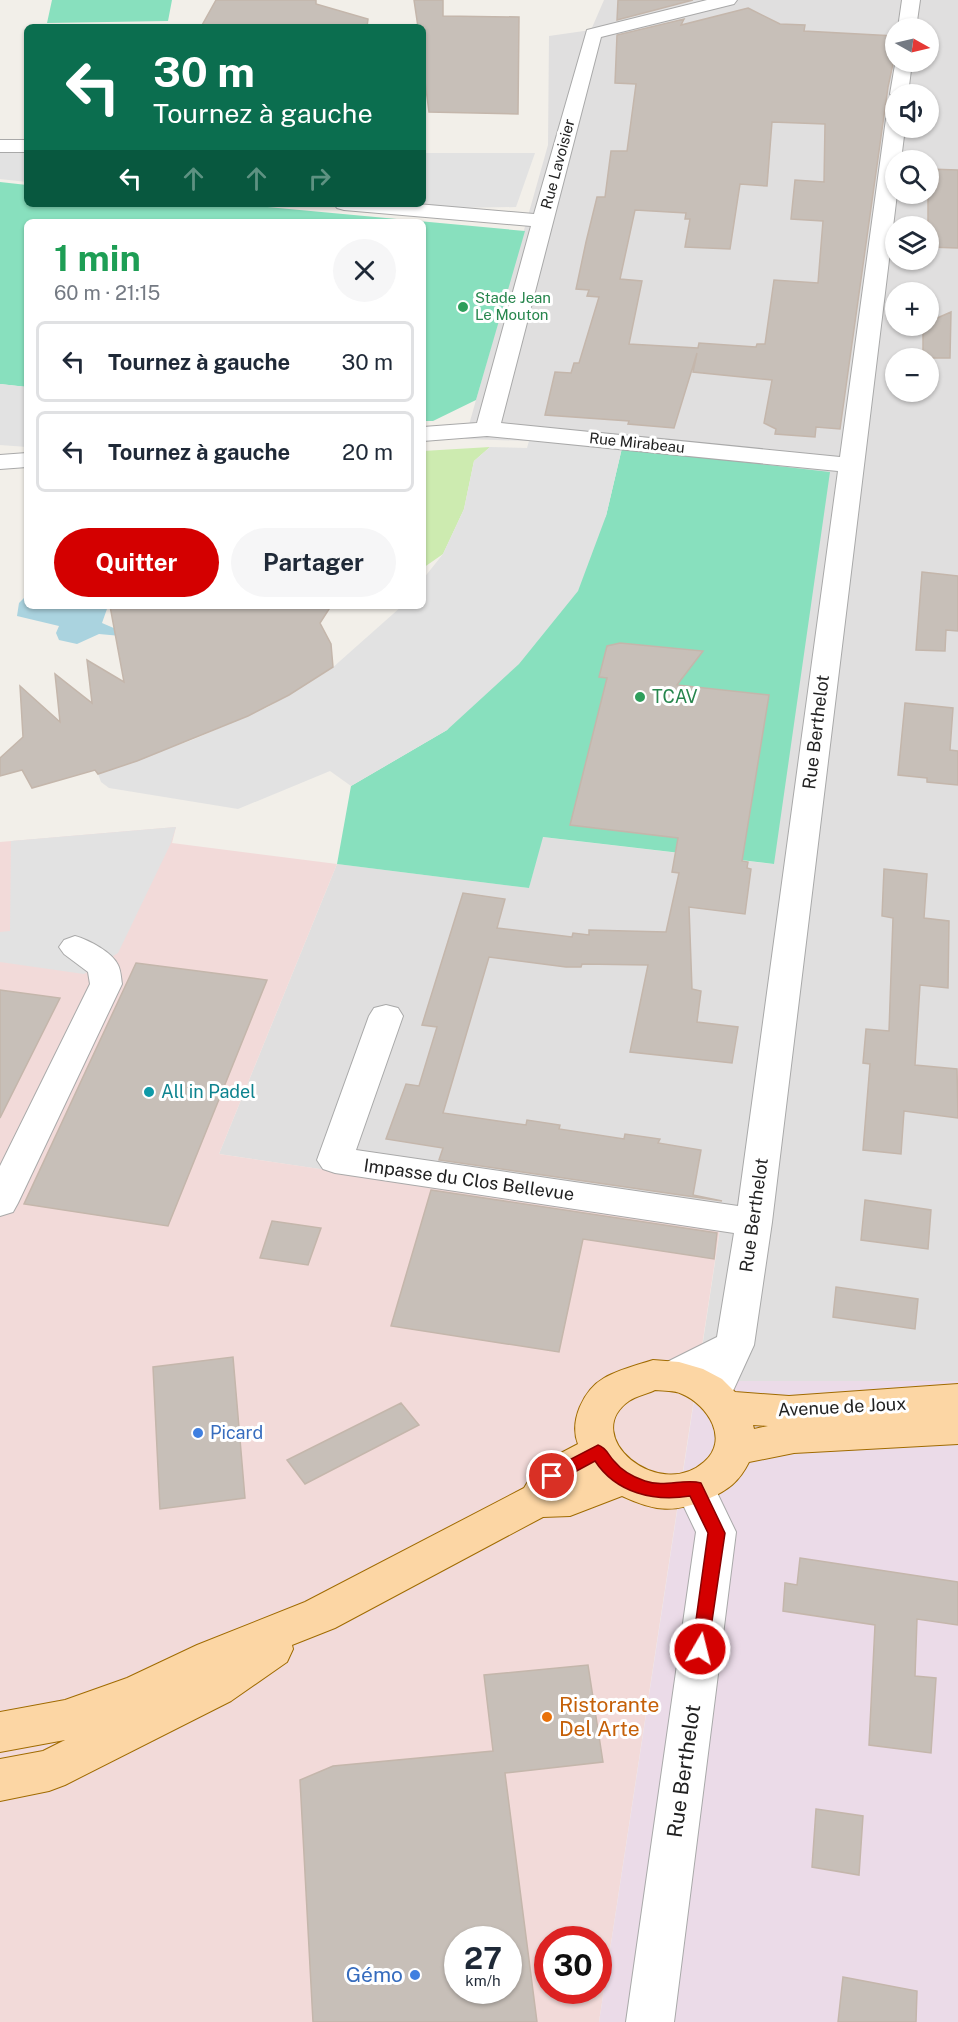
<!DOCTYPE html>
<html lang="fr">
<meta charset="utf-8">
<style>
:root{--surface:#fff;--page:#f6f6f7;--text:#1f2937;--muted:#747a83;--line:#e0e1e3;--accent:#d40000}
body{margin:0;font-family:"Public Sans",sans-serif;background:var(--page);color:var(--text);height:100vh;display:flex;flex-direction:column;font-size:22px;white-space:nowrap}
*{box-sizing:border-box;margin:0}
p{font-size:20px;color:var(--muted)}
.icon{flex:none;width:33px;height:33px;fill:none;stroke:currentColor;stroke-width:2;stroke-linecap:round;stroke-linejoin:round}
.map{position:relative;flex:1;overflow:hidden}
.drawer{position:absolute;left:24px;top:219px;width:402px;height:390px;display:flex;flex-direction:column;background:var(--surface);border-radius:9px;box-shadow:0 2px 4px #0004}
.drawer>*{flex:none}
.guide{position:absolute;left:24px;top:24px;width:402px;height:183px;border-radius:9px;box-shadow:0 2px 4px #0004;background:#0b6e4f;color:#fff;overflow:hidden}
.needle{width:39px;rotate:98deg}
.tools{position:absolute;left:885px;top:18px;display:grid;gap:12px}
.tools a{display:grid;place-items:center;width:54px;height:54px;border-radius:50%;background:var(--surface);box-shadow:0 2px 4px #0004;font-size:30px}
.speed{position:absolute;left:444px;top:1926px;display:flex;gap:12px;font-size:30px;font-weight:700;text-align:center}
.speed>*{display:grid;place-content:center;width:78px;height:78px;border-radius:50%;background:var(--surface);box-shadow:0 2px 4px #0004;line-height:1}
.speed small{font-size:15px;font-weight:400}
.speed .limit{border:9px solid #d22;background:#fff;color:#111}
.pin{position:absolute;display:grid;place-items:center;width:51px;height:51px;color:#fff;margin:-26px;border:3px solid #fff;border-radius:50%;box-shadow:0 2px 6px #0007}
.me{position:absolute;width:66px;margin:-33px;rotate:8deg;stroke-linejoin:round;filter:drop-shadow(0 0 4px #0008)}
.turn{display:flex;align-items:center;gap:21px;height:126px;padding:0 30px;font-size:27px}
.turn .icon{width:78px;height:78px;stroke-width:2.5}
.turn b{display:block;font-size:42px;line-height:51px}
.lanes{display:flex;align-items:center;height:57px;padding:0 30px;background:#0003;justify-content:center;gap:30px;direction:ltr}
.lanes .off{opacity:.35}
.round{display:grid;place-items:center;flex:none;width:63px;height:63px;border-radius:32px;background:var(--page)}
.headline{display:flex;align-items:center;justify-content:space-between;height:102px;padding:0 30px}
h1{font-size:36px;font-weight:700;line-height:45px;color:#1e9e55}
.button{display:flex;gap:12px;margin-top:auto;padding:12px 30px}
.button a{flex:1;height:69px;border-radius:36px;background:var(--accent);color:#fff;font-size:24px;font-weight:700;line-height:69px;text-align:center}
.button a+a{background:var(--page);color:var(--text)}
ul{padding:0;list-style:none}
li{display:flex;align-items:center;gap:18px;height:81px;margin:0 12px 9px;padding:0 18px;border:3px solid var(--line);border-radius:9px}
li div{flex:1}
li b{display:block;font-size:22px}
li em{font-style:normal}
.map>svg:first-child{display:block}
.residential{fill:#e0dfdf;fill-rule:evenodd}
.commercial{fill:#f2dad9;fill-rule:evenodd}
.industrial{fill:#ebdbe8}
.grass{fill:#cdebb0}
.pitch{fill:#88e0be}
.parking{fill:#e2e2e2}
.water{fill:#aad3df}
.building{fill:#c7bfb8;stroke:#c4b6ab;stroke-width:1.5;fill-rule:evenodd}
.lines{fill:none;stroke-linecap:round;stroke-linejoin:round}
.minor-casing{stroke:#a9a9a9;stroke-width:2}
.major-casing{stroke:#a06b00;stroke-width:2}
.minor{fill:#fff;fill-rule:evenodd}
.major{fill:#fcd6a4;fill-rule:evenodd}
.route{fill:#d40000;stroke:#8a0000;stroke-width:1.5}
.leisure-dot{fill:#2e9e5b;stroke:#fff;stroke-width:2}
.culture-dot{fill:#0f9aa8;stroke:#fff;stroke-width:2}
.shop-dot{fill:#3f7fe0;stroke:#fff;stroke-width:2}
.food-dot{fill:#e8710a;stroke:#fff;stroke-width:2}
.labels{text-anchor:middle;stroke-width:6;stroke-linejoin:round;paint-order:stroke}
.far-street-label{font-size:15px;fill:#222;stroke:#fff}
.far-leisure-label{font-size:15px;fill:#27864d;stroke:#fff;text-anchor:start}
.leisure-label{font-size:18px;fill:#27864d;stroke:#fff;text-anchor:start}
.street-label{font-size:18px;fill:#222;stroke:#fff}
.culture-label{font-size:18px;fill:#0d838f;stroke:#fff;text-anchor:start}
.shop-label{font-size:18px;fill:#366cbe;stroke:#fff;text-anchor:start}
.near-food-label{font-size:21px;fill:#c56008;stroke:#fff;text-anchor:start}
.near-street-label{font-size:21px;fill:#222;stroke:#fff}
.near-shop-label{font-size:21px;fill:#366cbe;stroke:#fff;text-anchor:end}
</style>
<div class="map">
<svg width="958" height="2022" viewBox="0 0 958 2022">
<rect width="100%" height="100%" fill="#f2efe9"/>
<path class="residential" d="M604,0H958V1381H697L720,1229L219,1154L337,864L529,888L542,837L773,864L671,454L622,448L529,441L465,439L548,145L549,36L591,30ZM896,28H928V62H896ZM896,94H928V128H896ZM896,160H928V194H896ZM896,226H928V260H896ZM896,292H928V326H896ZM896,358H928V392H896Z"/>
<path class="commercial" d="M176,827L172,843L337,864L219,1154L720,1228L599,2022H0V842ZM458,1940H508V1990H458ZM548,1940H598V1990H548Z"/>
<path class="industrial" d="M697,1381H958V2022H599Z"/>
<path class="grass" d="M490,447L474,461L464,509L443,554L423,568V451Z"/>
<path class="pitch" d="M52,0H172L168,21L47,23Z
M0,182L27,185V204H234L525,231L476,400L433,421H423V222H27V387L0,384Z
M622,448L830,472L774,864L543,837L529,888L337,864L351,786L447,730L606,516Z"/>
<path class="parking" d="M0,146H27V182L0,179Z
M423,153H535L516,207L454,208L399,204H423Z
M0,384L27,387V447L0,445Z
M529,441L622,448L606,516L578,591L519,664L447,730L351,786L330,771L238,809L109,788L101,782L98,774L192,740L268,707L331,669L402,606H423V579L443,554L464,509L474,461L490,447L527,448Z
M176,827L171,843L118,953L84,974L0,962V932L10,931L11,841Z"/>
<path class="water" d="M27,595V606H108L102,623L123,632L121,636L99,634L77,644L59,640L56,633L59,626L17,616L19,603Z"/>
<path class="building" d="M216,0H316V4L368,19L367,27H201Z
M414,0H443V16L519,17L518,114L429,112L423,66V27H418Z
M618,0H693L617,20Z
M748,8L780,24L805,25L804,31L895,36L894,48L896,50L888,87L840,429L816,427L815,437L775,434L776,429L764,423L772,380L693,372L697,353L674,428L628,424L629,421L545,415L555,372L571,373L574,363H579L599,297L587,296L589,290L576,289L586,242L597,197H605L611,151H627L636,84L615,83L617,35L684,19L681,25ZM772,122L825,124L824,182L795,180L791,219L823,221L818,283L774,280L765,344H757L756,347L699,343L698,348L629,344L642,281L620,279L635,210L686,213L685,219H690L685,247L730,249L740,184L767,186Z
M928,169L958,170V248L928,247Z
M951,312L950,358H923V326H928V322Z
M922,572L958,576V631L946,630L945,651L916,650Z
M110,606H331L320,623L331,644L333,667L289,695L248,716L137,761L98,774L95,770L32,788L22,770L0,776V758L23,737L20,686L60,722L55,674L92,703L87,660L124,682Z
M620,643L703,651L677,685L769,695L742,861L748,862L747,868L751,869L745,914L689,907L692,989L701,991L697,1022L738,1027L732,1063L630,1052L648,965L582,964L581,967H566L489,957L443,1113L526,1125L527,1120L560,1125L559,1129L624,1139L625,1134L660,1139L658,1143L701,1150L693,1195L722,1201L439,1160L443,1148L386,1139L406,1084L419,1086L437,1027L422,1025L463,893L505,899L497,928L572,937L573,933L589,935V930L666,932L679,873L672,872L678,838L570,825L607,678L599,677L607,646Z
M905,703L953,708L950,750L958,751V785L927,782V778L898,775Z
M884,869L927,874L924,918L949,921L948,988L920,985L915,1065L957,1069L958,1118L904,1111L901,1154L863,1150L870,1064L863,1063L866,1029L889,1031L893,918L882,916Z
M136,963L267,980L168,1226L24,1204Z
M0,990L60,998L0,1118Z
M431,1190L717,1233L714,1259L583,1239L559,1352L391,1326Z
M865,1200L931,1210L928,1249L861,1240Z
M272,1221L321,1228L308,1265L260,1258Z
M836,1287L918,1299L915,1329L833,1317Z
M233,1357L245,1498L160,1509L153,1367Z
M401,1403L419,1425L305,1484L287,1460Z
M800,1558L958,1582V1625L917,1619L915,1676L936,1678L931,1753L869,1745L875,1625L783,1611L785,1583L797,1585Z
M588,1665L603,1762L505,1773L537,2022H313L300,1780L333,1766L493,1751L484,1675ZM458,1940H508V1990H458Z
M816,1809L863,1816L859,1875L812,1867Z
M843,1977L917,1991L916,2022H838Z"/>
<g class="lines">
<g class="minor-casing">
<path id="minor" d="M707,0H737L734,4L601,37L501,423L840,457L886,119L889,115L896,113V128H905L901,160H896L897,194L772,1222L754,1345L727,1404L713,1409L699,1404L694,1393L699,1382L675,1391L661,1387L656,1376L661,1365L717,1337L734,1233L335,1173L323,1169L317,1160L369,1016L374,1008L386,1005L398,1008L403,1016L356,1150L738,1206L838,471L487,436L423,441V427L477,423L531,226L344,210L337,208L334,204H417L534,214L587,30Z
M902,0H920L916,28H898Z
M896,59V62H912L908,94H896V99L890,94Z
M0,140H27V152H0Z
M27,453V467L0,469V455Z
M75,936C89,940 112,952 118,965C121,971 121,978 122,984L18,1203L13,1212L0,1216V1166L90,984L88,972L64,954L59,947L64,940Z
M695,1471L709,1476L736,1532L674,2022H626L696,1532L675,1488L681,1476Z"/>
</g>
<g class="major-casing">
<path id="major" d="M653,1360L679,1362L703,1369L722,1379L735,1392L789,1396L958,1384V1444L794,1453L749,1462C739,1482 728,1490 708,1499C674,1513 656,1512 622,1496L570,1516L543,1517L335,1628L292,1645L293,1649L287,1662L231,1701L65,1785L49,1791L0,1801V1759L43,1751L65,1740L0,1752V1712L65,1700L127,1678L197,1645L305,1602L524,1488L538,1465L578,1444C569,1422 583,1390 604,1378C618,1370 637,1365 653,1360ZM655,1390C664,1391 674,1390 682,1394C708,1405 730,1440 704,1462C659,1502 579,1436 629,1401C636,1396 647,1394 655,1390ZM753,1425L768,1426L754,1429Z"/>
</g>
<use href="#minor" class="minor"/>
<use href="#major" class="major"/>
</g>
<path class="route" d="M598,1445C607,1448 608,1455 614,1461C622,1471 633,1477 645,1481C664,1488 685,1478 701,1483L725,1533L707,1655L700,1657L694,1655L692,1649L708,1533L690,1496C654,1502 616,1493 595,1461L558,1481L552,1483L546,1481L544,1476L546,1472Z"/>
<g class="leisure-dot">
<circle cx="463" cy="307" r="6"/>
<circle cx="640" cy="697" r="6"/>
</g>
<circle class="culture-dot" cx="149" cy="1092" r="6"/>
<g class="shop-dot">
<circle cx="198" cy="1433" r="6"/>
<circle cx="415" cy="1975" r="6"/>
</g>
<circle class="food-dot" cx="547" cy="1717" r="6"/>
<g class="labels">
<g class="far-street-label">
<text transform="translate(558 164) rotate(-75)" y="5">Rue Lavoisier</text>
<text transform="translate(637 443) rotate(6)" y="5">Rue Mirabeau</text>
</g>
<g class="far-leisure-label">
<text x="475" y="303">Stade Jean<tspan x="475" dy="17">Le Mouton</tspan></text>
</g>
<g class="leisure-label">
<text x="652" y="703">TCAV</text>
</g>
<g class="street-label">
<text transform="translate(816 732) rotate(-83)" y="6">Rue Berthelot</text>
<text transform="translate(469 1180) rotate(8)" y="6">Impasse du Clos Bellevue</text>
<text transform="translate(754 1215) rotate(-82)" y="6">Rue Berthelot</text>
<text transform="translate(842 1407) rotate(-3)" y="6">Avenue de Joux</text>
</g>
<g class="culture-label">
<text x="161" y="1098">All in Padel</text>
</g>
<g class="shop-label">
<text x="210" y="1439">Picard</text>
</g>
<g class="near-food-label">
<text x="559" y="1712">Ristorante<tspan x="559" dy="24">Del Arte</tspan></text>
</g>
<g class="near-street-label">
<text transform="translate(684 1771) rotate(-82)" y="7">Rue Berthelot</text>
</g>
<g class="near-shop-label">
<text x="403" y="1982">Gémo</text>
</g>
</g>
</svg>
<div class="tools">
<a><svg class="needle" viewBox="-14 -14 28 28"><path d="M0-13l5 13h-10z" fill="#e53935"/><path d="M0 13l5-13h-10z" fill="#747a83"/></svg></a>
<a><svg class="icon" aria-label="sound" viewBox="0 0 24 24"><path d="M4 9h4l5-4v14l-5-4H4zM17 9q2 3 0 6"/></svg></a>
<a><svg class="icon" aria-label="search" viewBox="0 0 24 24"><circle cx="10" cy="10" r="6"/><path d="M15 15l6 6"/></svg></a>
<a><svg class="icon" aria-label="layers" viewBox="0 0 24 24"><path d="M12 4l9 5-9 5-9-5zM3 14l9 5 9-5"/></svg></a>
<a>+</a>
<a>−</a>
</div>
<div class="speed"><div>27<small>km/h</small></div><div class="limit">30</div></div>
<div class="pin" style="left:552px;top:1476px;background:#d93025"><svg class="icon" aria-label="arrive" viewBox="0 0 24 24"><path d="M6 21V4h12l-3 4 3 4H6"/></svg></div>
<svg class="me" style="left:700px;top:1649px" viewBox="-20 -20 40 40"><circle r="17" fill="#d40000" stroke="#fff" stroke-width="3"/><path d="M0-11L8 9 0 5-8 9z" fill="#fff"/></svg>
<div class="guide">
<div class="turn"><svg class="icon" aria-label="left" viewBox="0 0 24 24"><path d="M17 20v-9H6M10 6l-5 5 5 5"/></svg><div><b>30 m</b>Tournez à gauche</div></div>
<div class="lanes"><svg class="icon" aria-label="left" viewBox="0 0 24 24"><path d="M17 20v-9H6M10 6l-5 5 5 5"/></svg><svg class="icon off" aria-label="ahead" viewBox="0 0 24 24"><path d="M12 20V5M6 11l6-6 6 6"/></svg><svg class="icon off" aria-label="ahead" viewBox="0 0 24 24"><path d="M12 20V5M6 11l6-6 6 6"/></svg><svg class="icon off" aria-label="right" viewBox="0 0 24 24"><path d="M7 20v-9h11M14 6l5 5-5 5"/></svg></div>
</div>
<section class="drawer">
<div class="headline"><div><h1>1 min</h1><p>60 m · 21:15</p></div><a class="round"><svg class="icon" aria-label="close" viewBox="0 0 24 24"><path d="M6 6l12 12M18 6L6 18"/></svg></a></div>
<ul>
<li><svg class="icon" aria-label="left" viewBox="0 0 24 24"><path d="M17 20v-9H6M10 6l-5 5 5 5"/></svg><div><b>Tournez à gauche</b></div><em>30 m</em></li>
<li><svg class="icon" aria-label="left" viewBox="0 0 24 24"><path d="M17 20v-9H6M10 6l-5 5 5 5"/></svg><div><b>Tournez à gauche</b></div><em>20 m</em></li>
</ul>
<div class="button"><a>Quitter</a><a>Partager</a></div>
</section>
</div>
